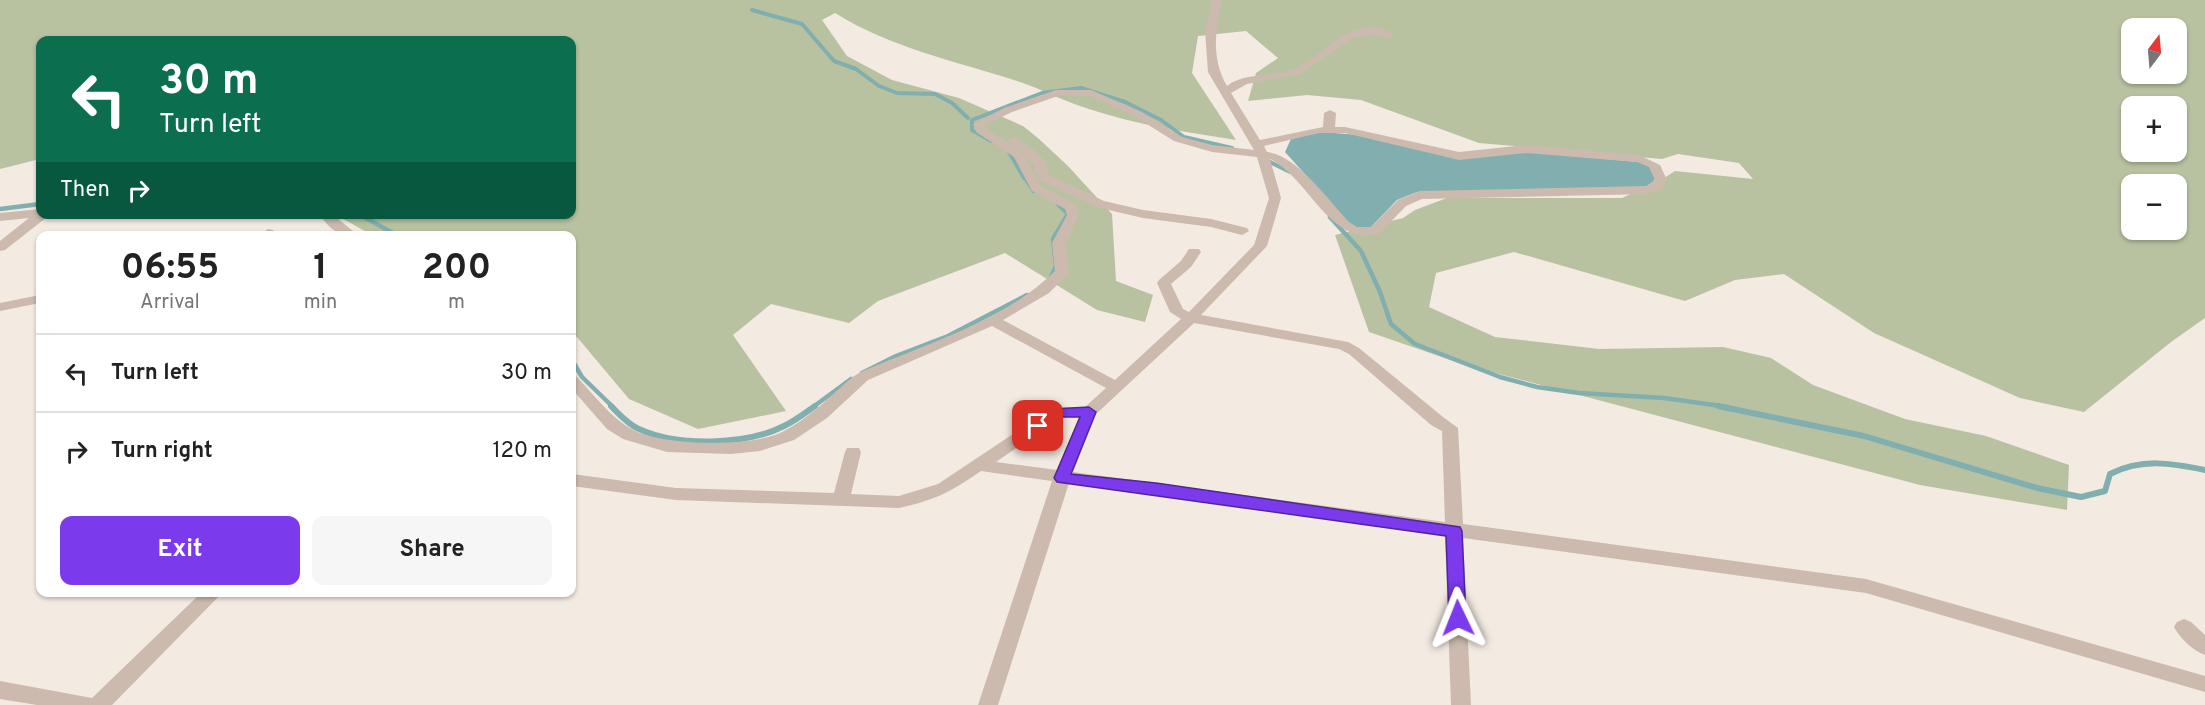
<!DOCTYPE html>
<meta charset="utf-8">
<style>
:root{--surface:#fff;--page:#f6f6f6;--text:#222;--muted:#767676;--line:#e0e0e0;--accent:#7c3aed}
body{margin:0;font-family:Overpass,sans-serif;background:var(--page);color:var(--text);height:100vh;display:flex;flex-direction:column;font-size:22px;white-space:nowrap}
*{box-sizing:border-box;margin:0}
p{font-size:20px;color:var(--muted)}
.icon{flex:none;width:33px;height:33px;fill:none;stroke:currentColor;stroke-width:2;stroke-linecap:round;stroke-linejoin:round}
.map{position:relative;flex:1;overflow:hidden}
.panel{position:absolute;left:36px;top:231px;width:540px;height:366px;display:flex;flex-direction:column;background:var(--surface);border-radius:12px;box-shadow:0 2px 4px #0004}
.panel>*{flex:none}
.top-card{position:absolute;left:36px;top:36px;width:540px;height:183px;border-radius:12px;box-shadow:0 2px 4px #0004;background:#0b6e4f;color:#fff;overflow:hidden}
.needle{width:39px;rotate:16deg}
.buttons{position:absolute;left:2121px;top:18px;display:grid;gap:12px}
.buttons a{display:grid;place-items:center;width:66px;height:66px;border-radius:12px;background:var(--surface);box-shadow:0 2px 4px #0004;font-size:30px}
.pin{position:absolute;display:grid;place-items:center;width:51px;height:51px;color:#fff;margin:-26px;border-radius:12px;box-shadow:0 3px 9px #0006}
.me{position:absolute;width:66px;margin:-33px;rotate:358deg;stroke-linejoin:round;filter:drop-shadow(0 0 4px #0008)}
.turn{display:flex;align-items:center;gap:21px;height:126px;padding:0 24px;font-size:27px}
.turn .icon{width:78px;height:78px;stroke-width:2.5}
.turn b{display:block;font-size:42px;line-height:51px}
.then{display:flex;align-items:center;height:57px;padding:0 24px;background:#0003;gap:12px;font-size:22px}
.eta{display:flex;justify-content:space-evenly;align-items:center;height:102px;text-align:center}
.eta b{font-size:36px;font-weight:700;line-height:42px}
.button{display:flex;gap:12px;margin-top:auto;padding:12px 24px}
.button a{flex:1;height:69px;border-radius:12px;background:var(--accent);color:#fff;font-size:24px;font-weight:700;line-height:69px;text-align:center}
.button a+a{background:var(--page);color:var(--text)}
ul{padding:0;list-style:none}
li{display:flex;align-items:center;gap:18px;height:78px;padding:0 24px;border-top:2px solid var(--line)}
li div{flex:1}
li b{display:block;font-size:22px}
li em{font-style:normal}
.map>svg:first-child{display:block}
.green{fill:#b8c2a1;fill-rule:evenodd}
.water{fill:#81afaf}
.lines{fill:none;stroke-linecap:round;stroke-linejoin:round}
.stream-far2{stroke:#81afaf;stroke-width:4}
.stream-far1{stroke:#81afaf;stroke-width:4.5}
.stream{stroke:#81afaf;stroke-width:6}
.minor{fill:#cbbaad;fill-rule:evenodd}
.route{fill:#7c3aed;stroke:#51269a;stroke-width:1.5}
</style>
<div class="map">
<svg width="2205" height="705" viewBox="0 0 2205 705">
<rect width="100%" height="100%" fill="#f3eae1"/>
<path class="green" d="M0,0H2205V318L2171,342L2084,412L2020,398L1874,333L1784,274L1735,280L1685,301L1514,252L1436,273L1429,307L1495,337L1599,349L1723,347L1771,358L1813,385L1905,419L1986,436L2069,465L2067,510L1920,485L1465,365L1369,332L1335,235L1403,218L1415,210L1447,198H1622L1661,180L1675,171L1753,179L1739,163L1678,154L1662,159L1479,143L1361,100L1307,95L1248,101L1256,73L1278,58L1246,31L1198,36L1192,73L1236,140C1186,132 1137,125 1089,109C1065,102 1042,89 1017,81C955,61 891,48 835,13L822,20L847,56L892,80L959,98L1023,126L1039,139L1068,166L1112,214L1116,281L1153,295L1145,322L1097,310L1005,253L878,301L849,323L771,304L733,335L786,411L698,429L629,399L577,337L572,334V236L372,235L336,215L572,214V40H40V159L0,169ZM2132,28H2176V74H2132ZM2132,106H2176V152H2132ZM2132,184H2176V230H2132Z"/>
<path class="water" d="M1321,132L1360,135L1460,159L1528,152L1639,162L1649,165L1655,179L1651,185L1644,187L1417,192L1397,200L1370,228H1357L1349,223L1285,152L1291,139Z"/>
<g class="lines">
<path class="stream-far2" d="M752,10L802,24L834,61L856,69L879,86L897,93L935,94L952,103L968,118
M991,141L972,130V120L1042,93L1081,88L1125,102L1161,120L1184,137L1232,148
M1009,152L1024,178
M1266,160L1290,172"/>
<path class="stream-far1" d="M1024,176L1034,191
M0,209L40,204
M359,214L398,236
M1330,217L1361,251L1380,292L1391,324L1415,344L1500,377L1537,387L1579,393L1664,398L1728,407
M1051,277L1056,266L1053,239L1068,214L1058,204
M572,360L582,377L613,407
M862,373L896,356L948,336L1027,295
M813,407L851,379"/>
<path class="stream" d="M611,406C619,414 629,425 639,429C678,447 747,445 784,426C795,421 805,413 815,406
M1718,406L1864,436L2037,488L2081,497L2105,491L2110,474C2142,458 2171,463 2205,470"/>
<path class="minor" d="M1212,0H1222C1215,29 1211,59 1227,86C1245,72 1270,78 1290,71C1321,59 1357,8 1394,35L1389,38L1374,34L1353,38L1300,74L1247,84L1231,93L1260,140L1323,127L1324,113L1330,110L1336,113L1335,127H1345L1459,152L1526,145L1639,155L1660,165L1667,180L1660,190L1648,194L1422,199L1406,206L1379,234C1329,246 1310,179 1270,159L1281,198L1267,246L1201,315L1348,342L1359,348L1443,417L1458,428L1463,524L1866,579L2205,676V692L1866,593L1463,538L1471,705H1451L1445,535L1069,483L998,705H978L1052,481L981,471C951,492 935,500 899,508L676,500L572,486V474L676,488L834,493L845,452L847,448H859L861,452L851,494L899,496L938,484L1052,408L1085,407L1106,388L992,326L868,380L827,418L794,440L760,451L731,454L667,452L623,439L607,429L572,389V375L577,377C594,395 611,418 633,430C663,446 754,448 784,431C801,422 817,409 831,396C841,388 851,376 863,371C926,344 1006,320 1055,271L1052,243L1067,215L1065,209L1032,191L1014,157L976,132L973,124L1004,108L1056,90H1091L1142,112L1182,137L1212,145L1254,150L1208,72L1205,31ZM1061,95L1089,96L1134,116L1174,141L1212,152L1257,157L1269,198L1254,245L1189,312L1183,309L1171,284L1191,267L1201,252L1199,249H1189L1181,261L1159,280L1157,283L1170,312L1181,319L1115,380L1003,320L1049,293L1067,275L1069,272L1066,243L1079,215L1075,204L1041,186L1023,152L985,128V125L1012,112ZM1319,133H1345L1459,160L1526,153L1637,162L1649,167L1655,180L1646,186L1420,191L1398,200L1371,227H1357L1349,222C1328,200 1297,155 1267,152L1264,146ZM1194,323L1339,349L1349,354L1431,425L1442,431L1445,522L1073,472L1096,414ZM1061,417H1079L1057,470L996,462Z
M1013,137L1031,147L1045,161L1049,175L1104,201L1143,210L1211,219L1247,228L1249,231L1242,235L1211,227L1143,218L1096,207L1040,180L1034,170L1035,165L1007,140Z
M40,209V214H48L47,217L5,250L0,251V241L29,218L0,221V213Z
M319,214H332L359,236C339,236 331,231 319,214Z
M268,229L273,230L275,233L273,236H258Z
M40,295V303L0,311V303Z
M202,592H223L112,705H37L0,699V681L92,698Z
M2184,619L2191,622L2205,635V655C2193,651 2180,638 2174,627L2177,622Z"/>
</g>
<path class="route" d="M1089,407L1096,412L1071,474L1156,483L1460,527L1462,531L1466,618L1464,623L1458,625L1451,623L1449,618L1446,536L1057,482L1054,478L1080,417H1061L1038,430L1030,426L1053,409Z"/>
</svg>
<div class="buttons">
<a><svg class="needle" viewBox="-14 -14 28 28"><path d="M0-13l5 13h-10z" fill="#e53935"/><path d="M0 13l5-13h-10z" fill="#767676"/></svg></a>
<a>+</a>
<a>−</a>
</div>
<div class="pin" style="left:1038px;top:426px;background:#d93025"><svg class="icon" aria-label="arrive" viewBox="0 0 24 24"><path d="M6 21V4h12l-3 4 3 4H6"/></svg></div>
<svg class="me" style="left:1458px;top:618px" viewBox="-20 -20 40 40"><path d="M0-17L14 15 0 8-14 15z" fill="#7c3aed" stroke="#fff" stroke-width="4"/></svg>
<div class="top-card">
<div class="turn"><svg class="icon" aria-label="left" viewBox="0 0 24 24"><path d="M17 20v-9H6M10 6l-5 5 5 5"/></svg><div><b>30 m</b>Turn left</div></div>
<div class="then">Then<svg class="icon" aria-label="right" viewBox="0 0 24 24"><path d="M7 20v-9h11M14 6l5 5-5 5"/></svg></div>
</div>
<section class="panel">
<div class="eta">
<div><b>06:55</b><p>Arrival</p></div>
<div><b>1</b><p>min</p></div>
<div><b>200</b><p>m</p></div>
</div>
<ul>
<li><svg class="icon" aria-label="left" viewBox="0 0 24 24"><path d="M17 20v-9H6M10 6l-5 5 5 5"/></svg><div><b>Turn left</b></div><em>30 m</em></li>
<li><svg class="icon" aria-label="right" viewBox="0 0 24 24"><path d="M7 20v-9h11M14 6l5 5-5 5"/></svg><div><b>Turn right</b></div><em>120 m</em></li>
</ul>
<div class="button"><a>Exit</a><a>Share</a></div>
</section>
</div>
